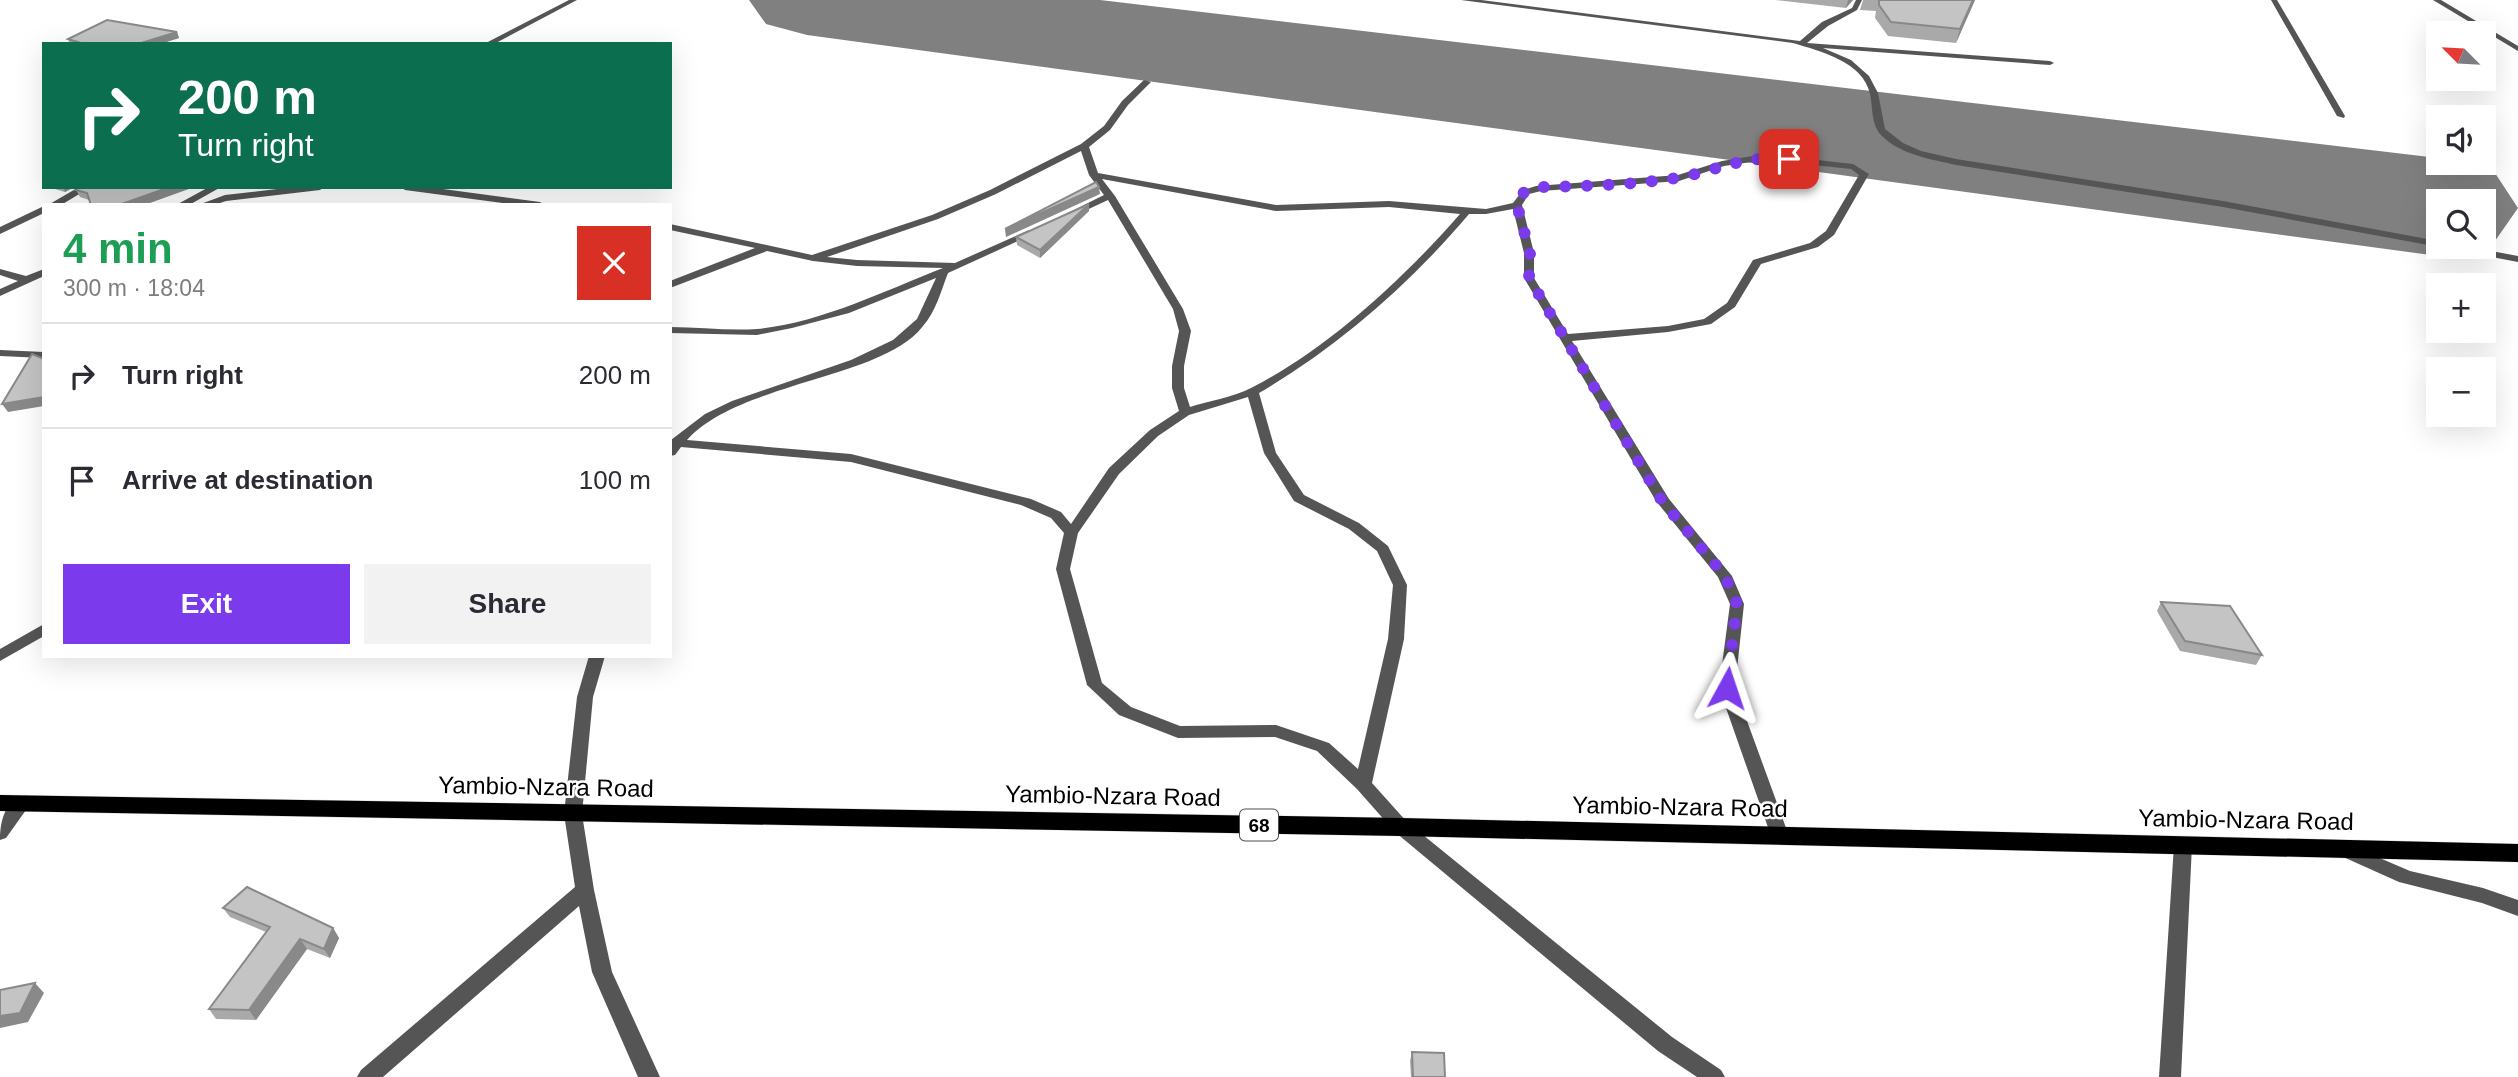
<!DOCTYPE html>
<meta charset="utf-8">
<style>
:root{--surface:#fff;--page:#f2f2f3;--text:#2b2b33;--muted:#7c7c81;--line:#e1e1e2;--accent:#7c3aed}
body{margin:0;font-family:Arial,sans-serif;background:var(--page);color:var(--text);height:100vh;display:flex;flex-direction:column;font-size:26px;white-space:nowrap}
*{box-sizing:border-box;margin:0}
p{font-size:23px;color:var(--muted)}
.icon{flex:none;width:38px;height:38px;fill:none;stroke:currentColor;stroke-width:2;stroke-linecap:round;stroke-linejoin:round}
.map{position:relative;flex:1;overflow:hidden}
.panel{position:absolute;left:42px;top:203px;width:630px;height:455px;display:flex;flex-direction:column;background:var(--surface);border-radius:0px;box-shadow:0 7px 28px #0002}
.panel>*{flex:none}
.banner{position:absolute;left:42px;top:42px;width:630px;height:147px;border-radius:0px;box-shadow:0 7px 28px #0002;background:#0b6e4f;color:#fff;overflow:hidden}
.needle{width:46px;rotate:294deg}
.buttons{position:absolute;left:2426px;top:21px;display:grid;gap:14px}
.buttons a{display:grid;place-items:center;width:70px;height:70px;border-radius:0px;background:var(--surface);box-shadow:0 7px 28px #0002;font-size:35px}
.pin{position:absolute;display:grid;place-items:center;width:60px;height:60px;color:#fff;margin:-30px;border-radius:14px;box-shadow:0 4px 10px #0006}
.me{position:absolute;width:77px;margin:-38px;rotate:5deg;stroke-linejoin:round;filter:drop-shadow(0 0 5px #0008)}
.turn{display:flex;align-items:center;gap:24px;height:147px;padding:0 21px;font-size:32px}
.turn .icon{width:91px;height:91px;stroke-width:2.5}
.turn b{display:block;font-size:49px;line-height:60px}
.round{display:grid;place-items:center;flex:none;width:74px;height:74px;border-radius:0px;background:var(--page)}
.head{display:flex;align-items:center;justify-content:space-between;height:119px;padding:0 21px}
h1{font-size:42px;font-weight:600;line-height:52px;color:#1e9e55}
.primary-button{display:flex;gap:14px;margin-top:auto;padding:14px 21px}
.primary-button a{flex:1;height:80px;border-radius:0px;background:var(--accent);color:#fff;font-size:28px;font-weight:600;line-height:80px;text-align:center}
.primary-button a+a{background:var(--page);color:var(--text)}
ul{padding:0;list-style:none}
li{display:flex;align-items:center;gap:21px;height:105px;padding:0 21px;border-top:2px solid var(--line)}
li div{flex:1}
li b{display:block;font-size:26px}
li em{font-style:normal}
.map>svg:first-child{display:block}
.lines{fill:none;stroke-linecap:round;stroke-linejoin:round}
.runway{fill:#808080;fill-rule:evenodd}
.primary-casing{stroke:#dbdbdb;stroke-width:1}
.service{fill:#555;fill-rule:evenodd}
.minor{fill:#555;fill-rule:evenodd}
.primary{fill:#000;fill-rule:evenodd}
.wall{fill:#a9a9a9}
.shaded-wall{fill:#898989}
.building{fill:#c4c4c4;stroke:#898989;stroke-width:2}
.route{stroke:#7c3aed;stroke-width:12;stroke-dasharray:0 21.6}
.labels{text-anchor:middle;stroke-width:5;stroke-linejoin:round;paint-order:stroke}
.shield{fill:#fff;stroke:#4c4c4c;stroke-width:2}
.shield-label{font-size:19px;font-weight:bold;fill:#000}
.near-street-label{font-size:24px;fill:#000;stroke:#fff}
</style>
<div class="map">
<svg width="2518" height="1077" viewBox="0 0 2518 1077">
<rect width="100%" height="100%" fill="#fff"/>
<g class="lines">
<path class="runway" d="M749,0H1100L2438,158V163H2455L2495,173L2518,208L2495,241L2483,244V201H2438V247H2473L2438,256L807,35L766,24Z"/>
<g class="primary-casing">
<path id="primary" d="M0,795L1401,818L2518,844V862L1401,836L0,811Z"/>
</g>
<path class="service" d="M1461,0H1481L1800,41L1822,22L1852,8L1856,0H1862L1857,10L1828,26L1807,43L2050,61L2054,63L2050,65L1823,48L1851,60L1869,76L1878,93L1885,129L1903,143L1921,151L1956,159L2223,201L2438,241L2439,247L2223,207L1956,165C1931,159 1900,155 1881,135C1871,124 1873,108 1870,94C1863,61 1819,51 1793,43Z
M2271,0H2277L2345,116L2344,118L2337,116Z
M2433,0H2441L2518,46V51Z
M2450,247H2470L2518,256V262L2455,250Z"/>
<path class="minor" d="M569,0H577L494,44H484Z
M1144,80L1151,82L1128,105L1110,130L1089,147L1098,173L1276,205L1389,201L1486,209L1513,203L1523,190L1536,186L1678,175L1722,161L1765,154L1853,164L1869,174L1834,235L1818,247L1761,264L1735,307L1711,324L1668,332L1572,341L1669,499L1732,576L1744,604L1735,688L1789,836L1786,841L1780,843L1774,841L1771,836L1719,688L1730,604L1718,577L1656,501L1524,278V253L1513,209L1486,214H1469C1409,285 1339,346 1259,393L1276,453L1304,495L1359,523L1388,546L1407,585L1404,639L1372,783L1407,822L1672,1037L1721,1070L1725,1077H1697L1658,1051L1395,832L1357,789L1317,751L1275,737L1178,738L1119,715L1087,685L1056,569L1064,533L1051,518L1021,505L851,462L681,447L675,455L670,456L671,440L705,414L732,401L851,360L893,340L917,319L936,278L849,313L792,328L757,335L670,333V327C699,327 729,331 757,329C820,323 884,291 943,268L857,266L813,261L767,251L670,288V281L755,248L670,230V224L812,255L932,215L990,190L1081,144L1104,126L1122,101ZM1081,151L1089,175L1104,195L1068,213L1076,215L1108,200L1173,309L1179,331L1172,366V388L1179,411L1150,430L1109,468L1071,524L1061,512L1031,499L851,454L687,440C725,397 821,382 874,359C892,351 911,342 923,326C936,311 941,291 948,273L1038,232L1029,230L955,263L857,260L827,257L938,219L996,194ZM1765,160L1851,169L1859,175L1826,231L1810,243L1753,260L1727,303L1704,319L1668,326L1568,334L1534,278V253L1522,205L1529,194L1541,191L1679,181L1724,166ZM1102,179L1276,211L1389,207L1460,214C1404,278 1328,349 1251,388C1233,397 1209,401 1190,407L1184,388V366L1191,331L1183,309L1115,196ZM1248,397L1264,453L1294,501L1349,529L1377,551L1393,585L1388,639L1358,769L1329,743L1276,725L1180,726L1131,707L1102,683L1070,569L1078,533L1119,474L1158,436L1189,415Z
M79,187H91L61,205H48Z
M209,187H221L189,205H176Z
M294,187H324L320,190L226,201L214,205H198L225,195Z
M401,187H428L540,202L545,205H517L405,190Z
M44,206V213L0,234V227Z
M0,269L26,276L44,269V276L0,296V289L18,281L0,275Z
M0,350L44,352V358L0,356Z
M44,624V636L0,661V649Z
M589,656H605L593,697L582,814L594,890L612,972L660,1077H638L592,972L579,906L383,1077H357L361,1070L575,887L564,814L577,697Z
M22,796L28,798L31,803L6,838L0,840C0,823 4,802 22,796Z
M2183,838L2189,840L2192,845L2181,1077H2159L2174,845L2177,840Z
M2347,844L2410,871L2483,888L2518,900V916L2482,903L2399,882L2341,856L2338,851L2341,846Z"/>
<use href="#primary" class="primary"/>
</g>
<path class="wall" d="M1775,0H1853L1846,8Z
M1863,0H1975L1956,43L1888,36L1875,18L1876,11L1860,10Z
M177,32L179,38L160,44H70L68,39Z
M54,187H74L65,192L55,189Z
M80,187H194L144,205L89,200L80,197L76,190Z
M1089,204V211L1040,258L1017,245L1016,237Z
M2161,602L2262,655L2256,665L2180,651L2157,611Z
M223,908L333,928L339,938L330,958L307,949L256,1020L216,1019L209,1009L266,932L230,917Z
M1412,1052L1445,1077H1411L1410,1061Z"/>
<path class="shaded-wall" d="M1848,0H1853L1846,8Z
M1973,0H1975L1956,43L1960,29Z
M177,32L179,38L160,44H138Z
M63,187H74L65,192Z
M170,187H194L144,205H119Z
M1099,187L1100,194L1006,237L1005,229Z
M1089,204V211L1040,258V250Z
M44,397V406L8,412L2,404Z
M333,928L339,938L330,958L324,949Z
M300,939L307,949L256,1020L249,1010Z
M35,983L44,993L28,1022L0,1028V1016Z"/>
<path class="building" d="M1879,0H1973L1960,29L1891,22L1879,5Z
M107,20L177,32L138,44H84L68,39Z
M1096,182L1099,187L1005,229Z
M80,187H170L119,205H91L87,193L76,190Z
M1089,204L1040,250L1016,237Z
M32,354L44,359V397L2,404Z
M2161,602L2230,606L2262,655L2185,641Z
M247,887L333,928L324,949L300,939L249,1010L209,1009L270,927L223,908Z
M35,983L20,1013L0,1016V990Z
M1412,1052L1444,1053L1445,1077H1413Z"/>
<g class="lines">
<path class="route" d="M1727,688L1737,604L1725,576L1662,501L1529,278L1530,253L1517,205L1521,195L1527,190L1541,187C1586,186 1633,185 1677,178C1719,170 1744,155 1789,159"/>
</g>
<g class="labels">
<rect class="shield" x="1240" y="809.5" width="38" height="31" rx="5"/>
<g class="shield-label">
<text x="1259" y="832">68</text>
</g>
<g class="near-street-label">
<text transform="translate(546 787) rotate(1)" y="8">Yambio-Nzara Road</text>
<text transform="translate(1113 796) rotate(1)" y="8">Yambio-Nzara Road</text>
<text transform="translate(1680 807) rotate(1)" y="8">Yambio-Nzara Road</text>
<text transform="translate(2246 820) rotate(1)" y="8">Yambio-Nzara Road</text>
</g>
</g>
</svg>
<div class="buttons">
<a><svg class="needle" viewBox="-14 -14 28 28"><path d="M0-13l5 13h-10z" fill="#e53935"/><path d="M0 13l5-13h-10z" fill="#7c7c81"/></svg></a>
<a><svg class="icon" aria-label="sound" viewBox="0 0 24 24"><path d="M4 9h4l5-4v14l-5-4H4zM17 9q2 3 0 6"/></svg></a>
<a><svg class="icon" aria-label="search" viewBox="0 0 24 24"><circle cx="10" cy="10" r="6"/><path d="M15 15l6 6"/></svg></a>
<a>+</a>
<a>−</a>
</div>
<div class="pin" style="left:1789px;top:159px;background:#d93025"><svg class="icon" aria-label="arrive" viewBox="0 0 24 24"><path d="M6 21V4h12l-3 4 3 4H6"/></svg></div>
<svg class="me" style="left:1727px;top:688px" viewBox="-20 -20 40 40"><path d="M0-17L14 15 0 8-14 15z" fill="#7c3aed" stroke="#fff" stroke-width="4"/></svg>
<div class="banner">
<div class="turn"><svg class="icon" aria-label="right" viewBox="0 0 24 24"><path d="M7 20v-9h11M14 6l5 5-5 5"/></svg><div><b>200 m</b>Turn right</div></div>
</div>
<section class="panel">
<div class="head"><div><h1>4 min</h1><p>300 m · 18:04</p></div><a class="round" style="background:#d93025;color:#fff"><svg class="icon" aria-label="close" viewBox="0 0 24 24"><path d="M6 6l12 12M18 6L6 18"/></svg></a></div>
<ul>
<li><svg class="icon" aria-label="right" viewBox="0 0 24 24"><path d="M7 20v-9h11M14 6l5 5-5 5"/></svg><div><b>Turn right</b></div><em>200 m</em></li>
<li><svg class="icon" aria-label="arrive" viewBox="0 0 24 24"><path d="M6 21V4h12l-3 4 3 4H6"/></svg><div><b>Arrive at destination</b></div><em>100 m</em></li>
</ul>
<div class="primary-button"><a>Exit</a><a>Share</a></div>
</section>
</div>
